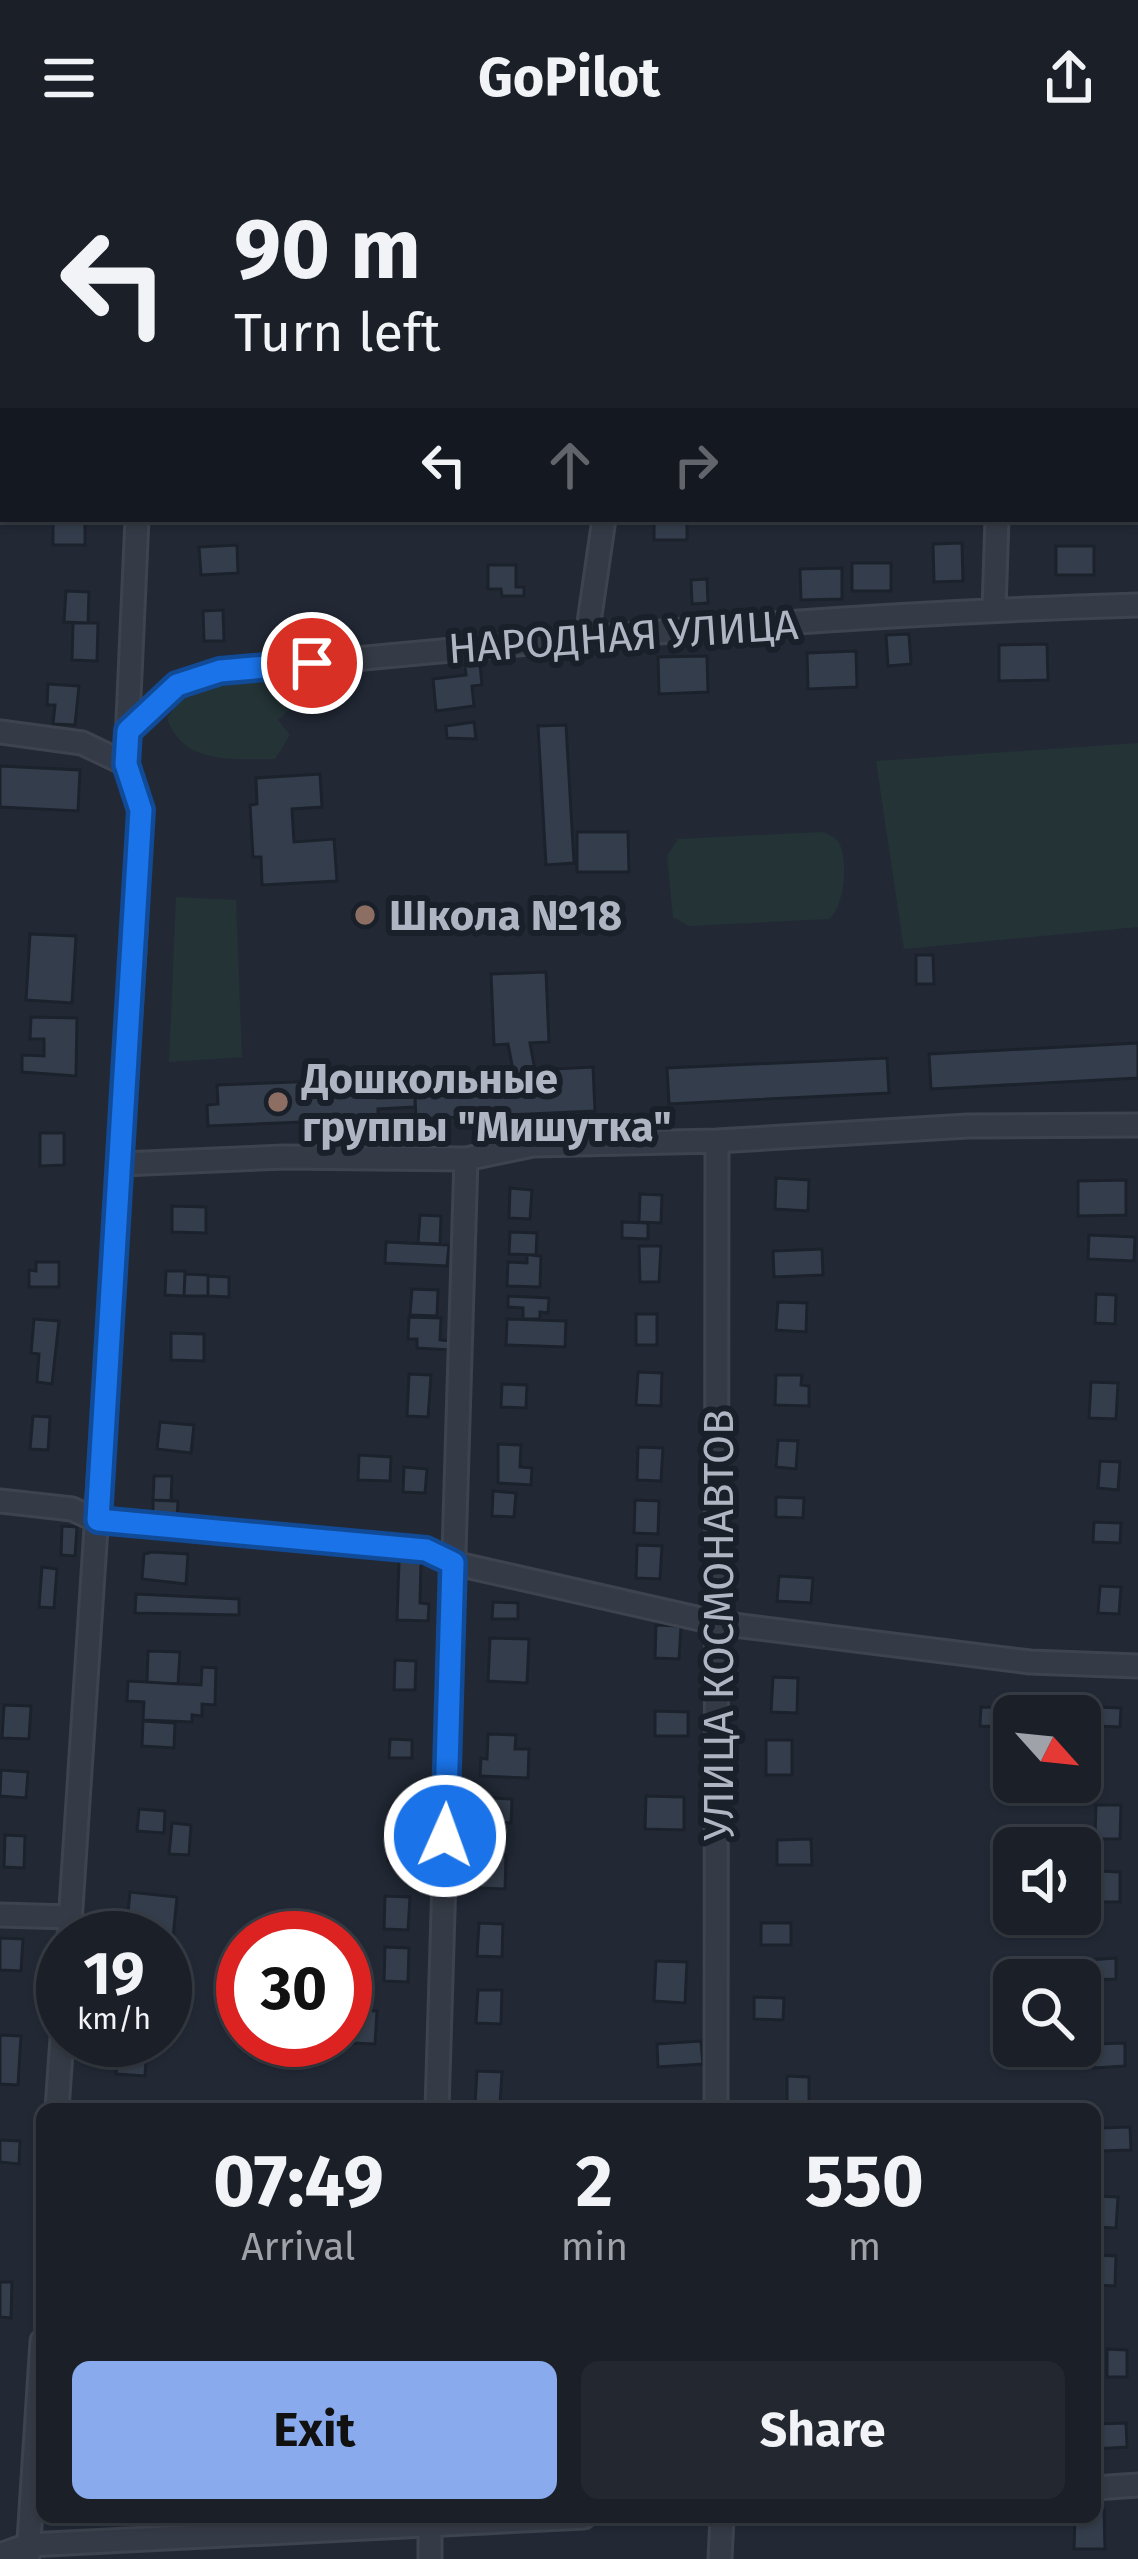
<!DOCTYPE html>
<meta charset="utf-8">
<style>
:root{--surface:#1a1f28;--page:#232730;--text:#f1f3f6;--muted:#9fa2a8;--line:#383d45;--accent:#89aaed}
body{margin:0;font-family:"Fira Sans",sans-serif;background:var(--page);color:var(--text);height:100vh;display:flex;flex-direction:column;font-size:45px;white-space:nowrap}
*{box-sizing:border-box;margin:0}
p{font-size:39px;color:var(--muted)}
.icon{flex:none;width:66px;height:66px;fill:none;stroke:currentColor;stroke-width:2;stroke-linecap:round;stroke-linejoin:round}
.map{position:relative;flex:1;overflow:hidden}
.sheet{position:absolute;left:36px;top:1947px;width:1065px;height:420px;display:flex;flex-direction:column;background:var(--surface);border-radius:18px;box-shadow:0 3px 9px #0004,0 0 0 3px var(--line)}
.sheet>*{flex:none}
.guide{position:absolute;left:0px;top:0px;width:1140px;height:366px;box-shadow:0 3px 9px #0004,0 0 0 3px var(--line);background:#1a1f28;color:var(--text);overflow:hidden}
.needle{width:78px;rotate:117deg}
.fabs{position:absolute;left:993px;top:1539px;display:grid;gap:24px}
.fabs a{display:grid;place-items:center;width:108px;height:108px;border-radius:18px;background:var(--surface);box-shadow:0 3px 9px #0004,0 0 0 3px var(--line);font-size:60px}
.speed{position:absolute;left:36px;top:1755px;display:flex;gap:24px;font-size:60px;font-weight:700;text-align:center}
.speed>*{display:grid;place-content:center;width:156px;height:156px;border-radius:50%;background:var(--surface);box-shadow:0 3px 9px #0004,0 0 0 3px var(--line);line-height:1}
.speed small{font-size:30px;font-weight:400}
.speed .limit{border:18px solid #d22;background:#fff;color:#111}
.pin{position:absolute;display:grid;place-items:center;width:102px;height:102px;color:#fff;margin:-51px;border:6px solid #fff;border-radius:50%;box-shadow:0 3px 12px #0007}
.me{position:absolute;width:132px;margin:-66px;rotate:2deg;stroke-linejoin:round;filter:drop-shadow(0 0 9px #0008)}
.turn{display:flex;align-items:center;gap:42px;height:252px;padding:0 36px;font-size:54px}
.turn .icon{width:156px;height:156px;stroke-width:2.5}
.turn b{display:block;font-size:84px;line-height:102px}
.lanes{display:flex;align-items:center;height:114px;padding:0 36px;background:#0003;justify-content:center;gap:60px;direction:ltr}
.lanes .off{opacity:.35}
.eta{display:flex;justify-content:space-evenly;align-items:center;height:204px;text-align:center}
.eta b{font-size:72px;font-weight:700;line-height:84px}
.primary-button{display:flex;gap:24px;margin-top:auto;padding:24px 36px}
.primary-button a{flex:1;height:138px;border-radius:18px;background:var(--accent);color:#111;font-size:48px;font-weight:700;line-height:138px;text-align:center}
.primary-button a+a{background:var(--page);color:var(--text)}
header{display:flex;justify-content:space-between;align-items:center;height:156px;padding:0 36px;background:var(--surface);font-size:54px;font-weight:700}
.map>svg:first-child{display:block}
.green{fill:#233336}
.building{fill:#343d4b;stroke:#1c222c;stroke-width:3}
.lines{fill:none;stroke-linecap:round;stroke-linejoin:round}
.minor-casing{stroke:#3e444f;stroke-width:27}
.minor{stroke:#353b46;stroke-width:21}
.route-casing{stroke:#114b97;stroke-width:30}
.route{stroke:#1a73e8;stroke-width:21}
.education-dot{fill:#8d6e63;stroke:#1a202a;stroke-width:4.5}
.labels{text-anchor:middle;stroke-width:12;stroke-linejoin:round;paint-order:stroke}
.street-label{font-size:42px;fill:#afb5c2;stroke:#1a202a}
.poi-label{font-size:42px;font-weight:bold;fill:#afb5c2;stroke:#1a202a;text-anchor:start}
</style>
<header><svg class="icon" aria-label="menu" viewBox="0 0 24 24"><path d="M4 6h16M4 12h16M4 18h16"/></svg>GoPilot<svg class="icon" aria-label="share" viewBox="0 0 24 24"><path d="M12 15V3M7 8l5-5 5 5M5 13v7h14v-7"/></svg></header>
<div class="map">
<svg width="1138" height="2403" viewBox="0 0 1138 2403">
<rect width="100%" height="100%" fill="#222935"/>
<path class="green" d="M234,524L300,526L290,553L278,564L290,579L275,603C232,603 183,609 167,562L183,540Z
M1138,587V771L904,793L876,605Z
M823,676C830,679 836,681 839,687C849,704 844,752 829,763L689,770L673,761L667,700L678,683Z
M176,741L236,744L242,901L169,906Z"/>
<path class="building" d="M85,363V389H53V364Z
M654,363H687V384H654Z
M962,387L963,425L934,426L933,388Z
M237,389L238,417L201,419L199,391Z
M1056,390H1094V419H1056Z
M852,407H891V435H852Z
M488,409H516V431H524V440H502L501,433H488Z
M842,412V443L801,444L800,413Z
M707,423L708,447L692,448L691,424Z
M66,435L89,436L88,467L64,466Z
M223,454L224,485H204L203,455Z
M73,467H98L97,505L72,504Z
M909,478L911,508L888,510L886,479Z
M1047,488L1048,524L999,525V489Z
M856,495L857,531L808,533L807,497Z
M707,500L708,536L659,538L658,501Z
M480,508L482,529L472,530L474,550L436,555L433,523L466,519L465,510Z
M48,528L79,530L75,569L53,568L55,549H47Z
M474,566L476,583L447,582L446,570Z
M566,569L574,707L546,709L538,570Z
M0,610L80,614L78,655L0,651Z
M320,618L322,651L292,653L294,686L334,683L337,725L262,729L261,701H253L250,649L257,648L256,622Z
M577,676H628L629,716H577Z
M30,778L76,780L72,847L26,844Z
M916,799H933L934,828H916Z
M546,816L549,886L530,887L535,914L593,911L595,955L416,963L414,919L513,914L508,888L494,889L491,818Z
M31,861L77,862L76,920L22,916V899L44,900V883H30Z
M1138,887V922L931,933L929,898Z
M887,902L889,937L669,948L667,912Z
M377,923V942L415,941V951L378,953V963L208,970L207,949L218,948L217,929Z
M40,977H64V1009L40,1010Z
M776,1022L809,1024L808,1055L775,1053Z
M1126,1024V1059L1078,1060V1025Z
M510,1032L532,1034L530,1063L509,1062Z
M640,1038L662,1039L661,1067L639,1066Z
M172,1050L206,1051V1077L172,1076Z
M420,1059L441,1060L440,1088L418,1087Z
M622,1066L648,1067V1083L622,1082Z
M510,1076L537,1077L536,1099L509,1098Z
M1089,1079L1135,1081L1134,1105L1088,1103Z
M386,1086L449,1089L447,1110L385,1107Z
M639,1090H661L659,1126H640Z
M822,1093L823,1119L774,1121L773,1095Z
M527,1099L541,1100L540,1131L507,1130L508,1106L527,1107Z
M36,1106H59V1131H29V1114L36,1115Z
M166,1115H185L184,1140L165,1139Z
M185,1118L208,1119V1140H184Z
M208,1120L229,1121V1141L208,1140Z
M412,1133L438,1134L437,1160L410,1159Z
M1096,1138L1116,1139L1115,1168L1095,1167Z
M508,1140L549,1142L548,1157L540,1156V1163H523V1152L508,1151Z
M778,1146L807,1147L806,1176L776,1174Z
M636,1158H657V1189H636Z
M409,1161L441,1162L440,1184L451,1185V1194L417,1192V1183H408Z
M34,1163L59,1165L52,1228L37,1226L39,1198L31,1197Z
M507,1163L566,1165L565,1191L506,1189Z
M171,1177L204,1178V1205L171,1204Z
M638,1216L662,1217L661,1250L636,1249Z
M409,1218L431,1219L428,1261L407,1260Z
M776,1219H802L801,1229L809,1230V1250L775,1249Z
M1091,1226L1118,1227L1116,1263L1089,1262Z
M502,1228L527,1229L526,1252L501,1251Z
M33,1260L50,1261L48,1294L30,1293Z
M160,1266L194,1269L191,1297L157,1293Z
M778,1284L798,1285L796,1313L776,1311Z
M498,1288L521,1289L520,1311L532,1312L531,1329L498,1327Z
M638,1291L663,1292L661,1325L637,1324Z
M359,1299L391,1301L390,1325L358,1324Z
M1100,1305L1120,1306L1118,1334L1098,1332Z
M404,1311L427,1313L425,1337L403,1336Z
M154,1320H172L171,1345L153,1344Z
M493,1335L516,1337L514,1361L492,1360Z
M776,1341L804,1342L803,1362L776,1361Z
M153,1344L178,1345L177,1362L153,1361Z
M635,1344L659,1345L658,1378L634,1377Z
M1094,1366L1121,1367L1120,1387L1093,1386Z
M62,1370L77,1371L75,1400L61,1399Z
M637,1389L662,1390L660,1423L636,1422Z
M152,1396L188,1398L186,1428L142,1423L144,1398Z
M399,1405L421,1406L420,1447L429,1448L428,1465L397,1464Z
M42,1411L57,1413L54,1452L39,1451Z
M779,1420L813,1422L811,1447L777,1445Z
M1100,1430L1121,1431L1119,1458L1098,1457Z
M136,1438L239,1443V1459L135,1457Z
M493,1446L518,1447V1463H492Z
M656,1469L681,1470L679,1503L655,1502Z
M490,1482L529,1483L527,1527L488,1525Z
M148,1495L180,1496L178,1528L147,1526Z
M395,1504L416,1505L415,1534H394Z
M202,1511L216,1512L215,1549L202,1548V1560L192,1559V1566L143,1564L144,1546L127,1545L128,1525L201,1529Z
M773,1521L798,1522L797,1557L771,1556Z
M4,1549L31,1550L29,1583L2,1582Z
M981,1551L1006,1552L1005,1571L980,1570Z
M1095,1551L1121,1552L1120,1571L1095,1570Z
M655,1555L688,1556V1580H655Z
M143,1565L175,1567L174,1592L142,1590Z
M488,1578L516,1579L515,1593H529L528,1622L480,1620L481,1602L487,1603Z
M390,1583L412,1584V1602H389Z
M766,1584H792V1619H766Z
M1080,1602L1102,1603L1101,1629L1065,1628L1080,1626Z
M1,1614L28,1616L26,1642L0,1640Z
M646,1640L684,1641V1674L645,1673Z
M479,1641L512,1643L511,1667L478,1665Z
M1096,1649H1121L1120,1683H1095Z
M139,1653L165,1655L164,1677L137,1675Z
M172,1667L191,1669L189,1699L169,1698Z
M389,1672L414,1674L412,1707L388,1705Z
M5,1679L25,1680L24,1712L4,1711Z
M811,1683L812,1709H777V1684Z
M481,1699L506,1700L505,1733L480,1732Z
M1098,1715L1120,1716V1746H1098Z
M130,1736L177,1741L173,1782L126,1777Z
M385,1740L410,1741L408,1774L384,1773Z
M479,1767L503,1768L502,1801L477,1800Z
M761,1767H791V1789H761Z
M0,1782L23,1783L21,1815L0,1814Z
M385,1791L409,1792L408,1826L384,1825Z
M1116,1802V1823L1089,1824L1088,1804Z
M656,1805L687,1806L685,1847L654,1845Z
M478,1834H502L501,1868L476,1867Z
M754,1841L784,1842L783,1864L754,1863Z
M353,1854L377,1855L375,1888L351,1887Z
M0,1879L21,1880L18,1929L0,1928Z
M119,1884H147L145,1920L116,1918Z
M701,1885L703,1908L658,1911L657,1888Z
M1125,1887V1910L1094,1912L1093,1888Z
M477,1915L502,1916L500,1949L475,1948Z
M787,1920L809,1921V1950H787Z
M1130,1971L1131,1994L1100,1995L1099,1972Z
M0,1984L20,1985L19,2008L0,2006Z
M1095,2040L1118,2041L1116,2072L1095,2071Z
M1095,2099L1116,2100L1115,2130L1095,2129Z
M0,2126H12L11,2162L0,2161Z
M1107,2193L1127,2194V2221H1107Z
M1126,2267L1127,2291L1095,2293V2268Z
M1095,2353H1104L1105,2393H1074L1075,2361H1095Z"/>
<g class="lines">
<g class="minor-casing">
<path id="minor" d="M153,3V0
M994,453L997,363
M587,480L604,363
M128,575L177,529L220,516C525,486 831,458 1138,449
M0,576L82,587L126,608
M122,1008L284,1001L466,1003L533,989L717,985L968,970L1138,969
M0,1345L72,1353L98,1365L426,1394L453,1407L718,1467L1030,1506L1138,1510
M0,1759L70,1761
M69,1782L134,795L141,654L126,608L137,363
M57,1953L63,1868
M437,1953L466,1003
M716,1953L717,985
M1095,2332L1138,2329
M0,2399L28,2389L584,2361
M28,2400L42,2185
M430,2403V2361
M720,2403L722,2361"/>
</g>
<use href="#minor" class="minor"/>
</g>
<g class="lines">
<g class="route-casing">
<path id="route" d="M312,507L220,515L177,529L128,575L126,608L141,654L98,1364L426,1394L453,1407L445,1680"/>
</g>
<use href="#route" class="route"/>
</g>
<g class="education-dot">
<circle cx="365" cy="759" r="12"/>
<circle cx="278" cy="946" r="12"/>
</g>
<g class="labels">
<g class="street-label">
<text transform="translate(623 480) rotate(-4)" y="15">НАРОДНАЯ УЛИЦА</text>
<text transform="translate(718 1469) rotate(-90)" y="15">УЛИЦА КОСМОНАВТОВ</text>
</g>
<g class="poi-label">
<text x="389" y="774">Школа №18</text>
<text x="302" y="937">Дошкольные<tspan x="302" dy="48">группы "Мишутка"</tspan></text>
</g>
</g>
</svg>
<div class="fabs">
<a><svg class="needle" viewBox="-14 -14 28 28"><path d="M0-13l5 13h-10z" fill="#e53935"/><path d="M0 13l5-13h-10z" fill="#9fa2a8"/></svg></a>
<a><svg class="icon" aria-label="sound" viewBox="0 0 24 24"><path d="M4 9h4l5-4v14l-5-4H4zM17 9q2 3 0 6"/></svg></a>
<a><svg class="icon" aria-label="search" viewBox="0 0 24 24"><circle cx="10" cy="10" r="6"/><path d="M15 15l6 6"/></svg></a>
</div>
<div class="speed"><div>19<small>km/h</small></div><div class="limit">30</div></div>
<div class="pin" style="left:312px;top:507px;background:#d93025"><svg class="icon" aria-label="arrive" viewBox="0 0 24 24"><path d="M6 21V4h12l-3 4 3 4H6"/></svg></div>
<svg class="me" style="left:445px;top:1680px" viewBox="-20 -20 40 40"><circle r="17" fill="#1a73e8" stroke="#fff" stroke-width="3"/><path d="M0-11L8 9 0 5-8 9z" fill="#fff"/></svg>
<div class="guide">
<div class="turn"><svg class="icon" aria-label="left" viewBox="0 0 24 24"><path d="M17 20v-9H6M10 6l-5 5 5 5"/></svg><div><b>90 m</b>Turn left</div></div>
<div class="lanes"><svg class="icon" aria-label="left" viewBox="0 0 24 24"><path d="M17 20v-9H6M10 6l-5 5 5 5"/></svg><svg class="icon off" aria-label="ahead" viewBox="0 0 24 24"><path d="M12 20V5M6 11l6-6 6 6"/></svg><svg class="icon off" aria-label="right" viewBox="0 0 24 24"><path d="M7 20v-9h11M14 6l5 5-5 5"/></svg></div>
</div>
<section class="sheet">
<div class="eta">
<div><b>07:49</b><p>Arrival</p></div>
<div><b>2</b><p>min</p></div>
<div><b>550</b><p>m</p></div>
</div>
<div class="primary-button"><a>Exit</a><a>Share</a></div>
</section>
</div>
